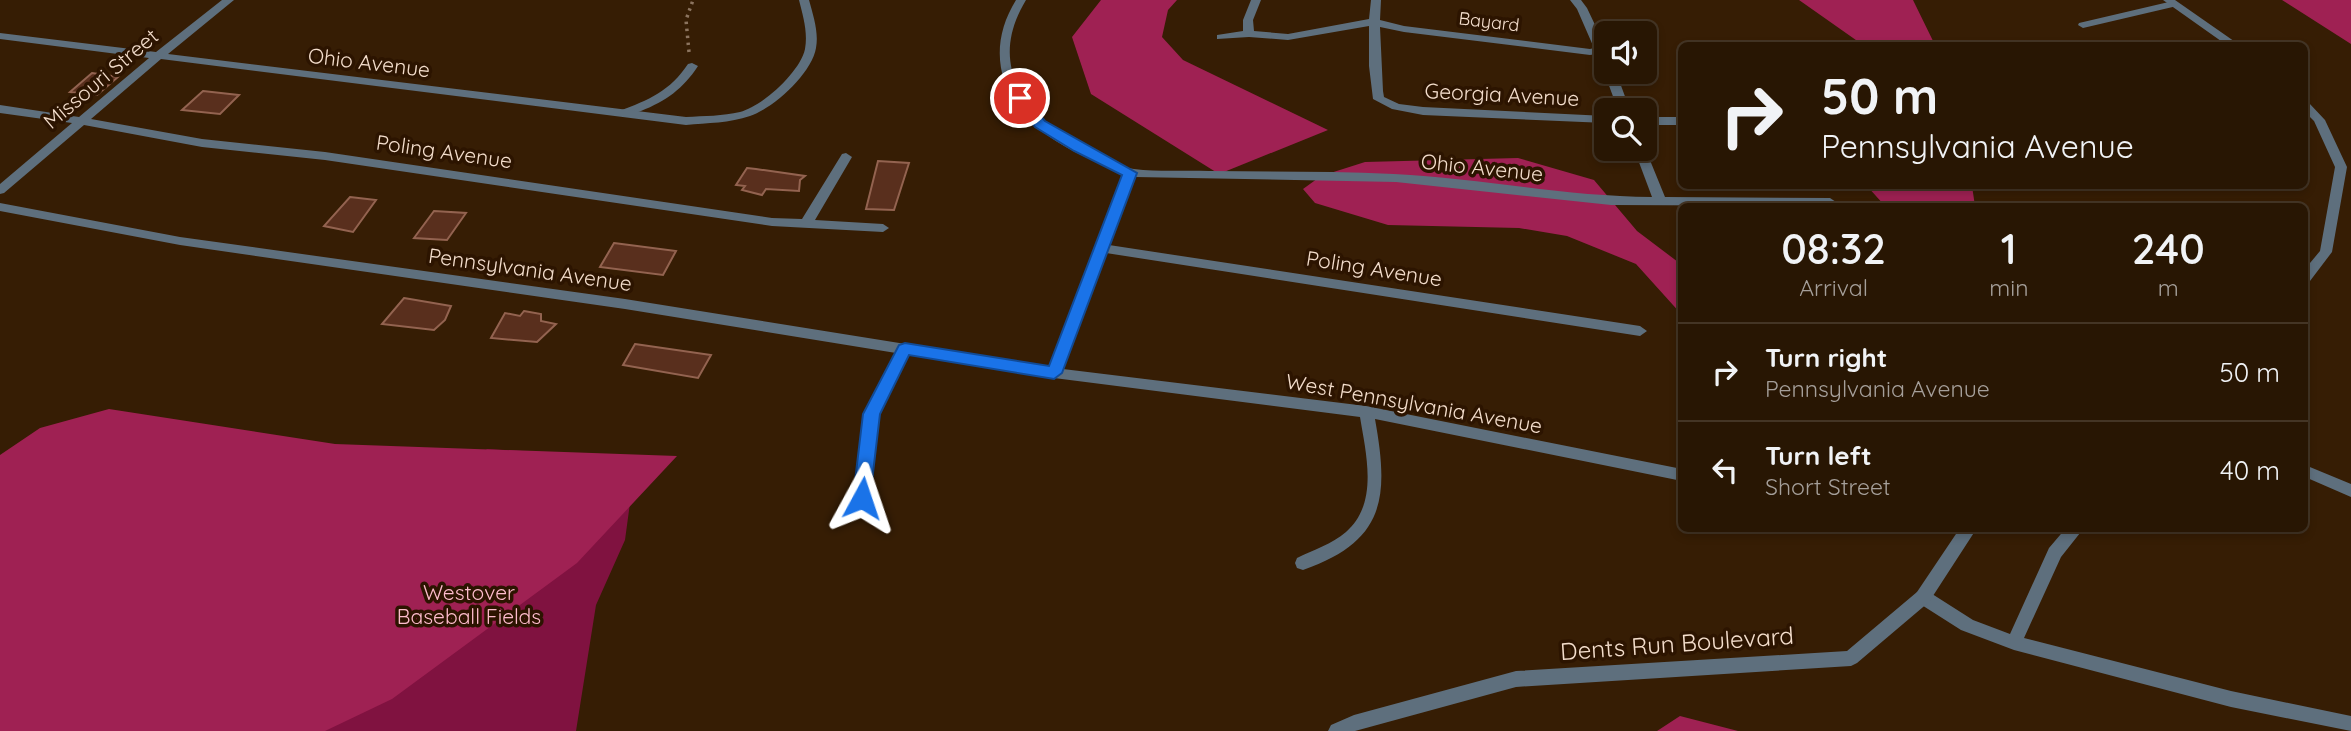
<!DOCTYPE html>
<style>
:root{--surface:#281603;--page:#301f0d;--text:#f1f3f6;--muted:#a59f9a;--line:#443525}
body{margin:0;font-family:Quicksand,sans-serif;background:var(--page);color:var(--text);height:100vh;display:flex;flex-direction:column;font-size:26px;white-space:nowrap}
*{box-sizing:border-box;margin:0}
p{font-size:23px;color:var(--muted)}
.icon{flex:none;width:38px;height:38px;fill:none;stroke:currentColor;stroke-width:2;stroke-linecap:round;stroke-linejoin:round}
.map{position:relative;flex:1;overflow:hidden}
.sheet{position:absolute;left:1678px;top:203px;width:630px;height:329px;display:flex;flex-direction:column;background:var(--surface);border-radius:10px;box-shadow:0 4px 10px #0003,0 0 0 2px var(--line)}
.sheet>*{flex:none}
.guide{position:absolute;left:1678px;top:42px;width:630px;height:147px;border-radius:10px;box-shadow:0 4px 10px #0003,0 0 0 2px var(--line);background:#281603;color:var(--text);overflow:hidden}
.buttons{position:absolute;left:1594px;top:21px;display:grid;gap:14px}
.buttons a{display:grid;place-items:center;width:63px;height:63px;border-radius:10px;background:var(--surface);box-shadow:0 4px 10px #0003,0 0 0 2px var(--line);font-size:35px}
.pin{position:absolute;display:grid;place-items:center;width:60px;height:60px;color:#fff;margin:-30px;border:4px solid #fff;border-radius:50%;box-shadow:0 2px 7px #0007}
.me{position:absolute;width:77px;margin:-38px;rotate:5deg;stroke-linejoin:round;filter:drop-shadow(0 0 5px #0008)}
.turn{display:flex;align-items:center;gap:24px;height:147px;padding:0 28px;font-size:32px}
.turn .icon{width:91px;height:91px;stroke-width:2.5}
.turn b{display:block;font-size:49px;line-height:60px}
.eta{display:flex;justify-content:space-evenly;align-items:center;height:119px;text-align:center}
.eta b{font-size:42px;font-weight:600;line-height:49px}
ul{padding:0;list-style:none}
li{display:flex;align-items:center;gap:21px;height:98px;padding:0 28px;border-top:2px solid var(--line)}
li div{flex:1}
li b{display:block;font-size:26px}
li em{font-style:normal}
.map>svg:first-child{display:block}
.green{fill:#801240}
.forest{fill:#9f2153}
.building{fill:#592f1d;stroke:#936350;stroke-width:2}
.lines{fill:none;stroke-linecap:round;stroke-linejoin:round}
.path{stroke:#8c745f;stroke-width:3.5;stroke-dasharray:2.5 4.5;stroke-linecap:butt}
.service{fill:#5e6f7d;fill-rule:evenodd}
.minor{fill:#5e6f7d;fill-rule:evenodd}
.tertiary{fill:#5e6f7d;fill-rule:evenodd}
.route{fill:#1a73e8;stroke:#114b97;stroke-width:2}
.labels{text-anchor:middle;stroke-width:7;stroke-linejoin:round;paint-order:stroke}
.far-street-label{font-size:18px;fill:#f4decc;stroke:#2c1400}
.street-label{font-size:21px;fill:#f4decc;stroke:#2c1400}
.park-label{font-size:21px;fill:#febccd;stroke:#2c1400}
.near-street-label{font-size:24px;fill:#f4decc;stroke:#2c1400}
</style>
<div class="map">
<svg width="2351" height="731" viewBox="0 0 2351 731">
<rect width="100%" height="100%" fill="#361d04"/>
<path class="green" d="M487,449L561,453L630,503L625,540L596,605L576,731H197Z"/>
<path class="forest" d="M1101,0H1177L1168,10L1162,37L1183,60L1328,130L1219,174L1091,94L1072,37Z
M1799,0H1913L1935,45H1863Z
M2282,0H2351V44Z
M1518,158L1594,180L1637,231L1682,265V315L1636,264L1567,236L1519,228L1388,225L1315,203L1303,189L1321,176L1365,162Z
M1867,186H1972L1975,206H1885Z
M109,409L335,444L677,456L577,563L392,699L325,731H0V455L40,428Z
M1680,716L1738,731H1657Z"/>
<path class="building" d="M92,73L118,77L97,95L70,92Z
M203,91L239,95L220,114L182,110Z
M878,161L909,163L894,210L866,209Z
M747,168L756,169L805,176L800,180L799,191L766,189L762,195L742,190L745,186L736,185Z
M350,197L376,200L353,232L324,226Z
M434,211L466,213L447,240L414,238Z
M614,243L676,251L663,275L600,267Z
M404,298L451,306L445,320L434,330L382,324Z
M524,311L541,314V321L556,324L537,342L491,338L505,313L520,316Z
M635,344L711,355L698,378L623,365Z"/>
<g class="lines">
<path class="path" d="M689,52L686,20L693,0"/>
<path class="service" d="M2173,1L2177,2V6L2083,28L2078,25L2079,23Z
M692,63L698,66C683,89 666,101 641,111C633,113 627,116 619,115V111C649,100 670,91 688,64Z
M2305,465L2351,484V497L2305,477Z
M2066,528H2084L2061,557L2024,638L2231,691L2351,716V731L2231,707L2014,650L1961,630L1917,602L1915,597L1917,592L1923,590L1929,592L1973,620L2010,634L2049,548Z"/>
<path class="minor" d="M222,0H234L168,54L686,117C704,116 723,116 740,112C763,106 800,72 805,49C808,32 803,16 799,0H809C813,15 819,32 816,48C812,73 774,108 750,116C730,123 707,123 686,125L161,59L91,119L202,139L325,152L772,218L802,219L842,154L846,153L852,157L815,220L883,224L889,228L883,232L772,226L325,160L202,147L84,125L4,193L0,194V184L72,123L0,113V105L79,117L149,58L0,39V33L156,52Z
M1016,0H1026C983,71 1032,123 1096,153C1107,158 1122,168 1134,169C1158,172 1184,170 1209,171C1270,172 1332,171 1394,174C1480,178 1566,197 1652,197L1634,149L1645,148L1665,197L1830,198L1836,202L1830,206L1611,205L1396,182L1135,177L1109,245L1640,326L1647,331L1640,336L1106,253L1063,369L1366,406L1682,469V481L1375,419C1389,497 1386,541 1303,570L1297,568L1295,563L1297,558C1313,550 1332,544 1346,532C1379,503 1366,454 1360,417L1054,378L909,355L878,414L870,498L867,502L862,504L857,502L854,498L864,414L896,353L625,309L180,245L0,211V203L180,237L625,299L1049,367L1123,175C1098,162 1070,152 1047,135C1000,102 985,50 1016,0Z
M1251,0H1261L1253,20L1254,31L1288,34L1369,19L1371,0H1381L1380,20L1404,26L1590,49L1594,48L1577,9L1570,0H1581L1587,8L1606,48V66L1602,65L1596,54L1590,55L1404,32L1380,27L1383,91L1384,97L1399,104L1423,107L1606,116V123L1423,115L1392,109L1373,99L1369,66V26L1288,40L1249,37L1217,39V35L1243,31V20Z
M1606,70V72H1616L1630,110H1618L1604,72Z
M1645,117H1682V125H1645Z"/>
<path class="tertiary" d="M2163,0H2175L2241,46H2228Z
M2305,102L2309,103L2325,120L2347,167L2332,252L2310,281L2305,283V269L2320,251L2335,167L2314,121L2305,112Z
M1960,528H1977L1929,602L1857,663L1851,666L1516,687L1355,731H1328L1331,725L1354,715L1516,671L1847,651L1917,592Z"/>
</g>
<path class="route" d="M1020,94L1024,96L1045,121L1137,173L1062,373L1054,379L909,355L880,414L870,498L868,503H856L853,498L863,414L899,345L905,343L1049,366L1122,175L1074,151L1035,127L1013,98Z"/>
<g class="labels">
<g class="far-street-label">
<text transform="translate(1489 22) rotate(7)" y="6">Bayard</text>
</g>
<g class="street-label">
<text transform="translate(369 63) rotate(7)" y="7">Ohio Avenue</text>
<text transform="translate(101 79) rotate(-40)" y="7">Missouri Street</text>
<text transform="translate(1502 95) rotate(3)" y="7">Georgia Avenue</text>
<text transform="translate(444 152) rotate(8)" y="7">Poling Avenue</text>
<text transform="translate(1482 168) rotate(6)" y="7">Ohio Avenue</text>
<text transform="translate(1374 269) rotate(9)" y="7">Poling Avenue</text>
<text transform="translate(530 270) rotate(8)" y="7">Pennsylvania Avenue</text>
<text transform="translate(1414 404) rotate(10)" y="7">West Pennsylvania Avenue</text>
</g>
<g class="park-label">
<text x="469" y="600">Westover<tspan x="469" dy="24">Baseball Fields</tspan></text>
</g>
<g class="near-street-label">
<text transform="translate(1677 644) rotate(-4)" y="8">Dents Run Boulevard</text>
</g>
</g>
</svg>
<div class="buttons">
<a><svg class="icon" aria-label="sound" viewBox="0 0 24 24"><path d="M4 9h4l5-4v14l-5-4H4zM17 9q2 3 0 6"/></svg></a>
<a><svg class="icon" aria-label="search" viewBox="0 0 24 24"><circle cx="10" cy="10" r="6"/><path d="M15 15l6 6"/></svg></a>
</div>
<div class="pin" style="left:1020px;top:98px;background:#d93025"><svg class="icon" aria-label="arrive" viewBox="0 0 24 24"><path d="M6 21V4h12l-3 4 3 4H6"/></svg></div>
<svg class="me" style="left:862px;top:498px" viewBox="-20 -20 40 40"><path d="M0-17L14 15 0 8-14 15z" fill="#1a73e8" stroke="#fff" stroke-width="4"/></svg>
<div class="guide">
<div class="turn"><svg class="icon" aria-label="right" viewBox="0 0 24 24"><path d="M7 20v-9h11M14 6l5 5-5 5"/></svg><div><b>50 m</b>Pennsylvania Avenue</div></div>
</div>
<section class="sheet">
<div class="eta">
<div><b>08:32</b><p>Arrival</p></div>
<div><b>1</b><p>min</p></div>
<div><b>240</b><p>m</p></div>
</div>
<ul>
<li><svg class="icon" aria-label="right" viewBox="0 0 24 24"><path d="M7 20v-9h11M14 6l5 5-5 5"/></svg><div><b>Turn right</b><p>Pennsylvania Avenue</p></div><em>50 m</em></li>
<li><svg class="icon" aria-label="left" viewBox="0 0 24 24"><path d="M17 20v-9H6M10 6l-5 5 5 5"/></svg><div><b>Turn left</b><p>Short Street</p></div><em>40 m</em></li>
</ul>
</section>
</div>
